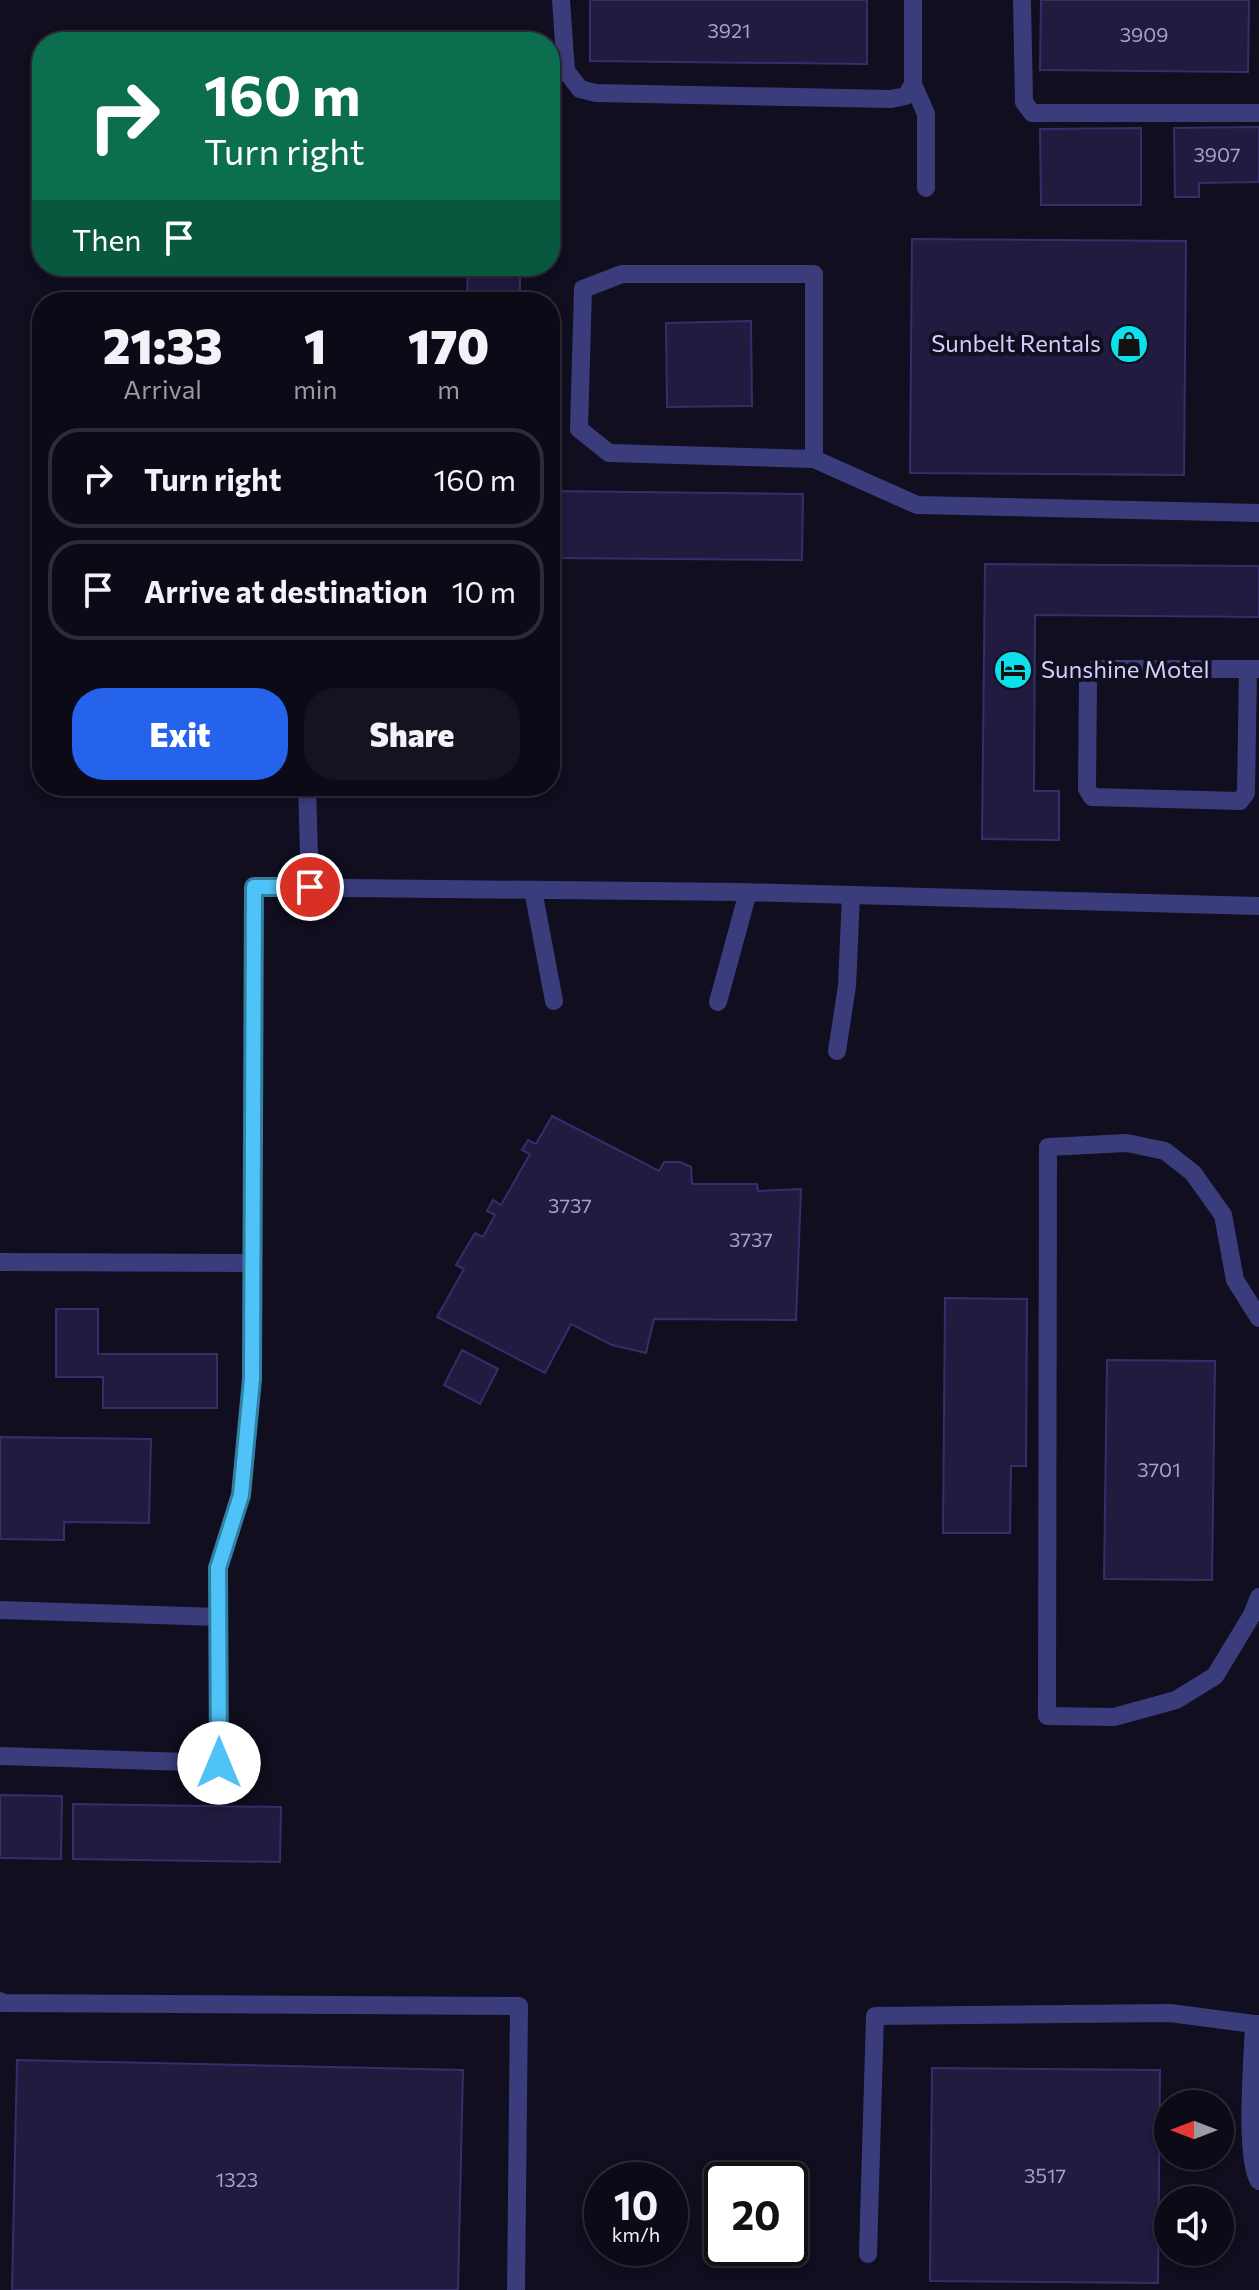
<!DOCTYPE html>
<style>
:root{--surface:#0c0a17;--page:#151320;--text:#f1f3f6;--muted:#9a9aa1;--line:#2c2b36;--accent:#2563eb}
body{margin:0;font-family:Commissioner,sans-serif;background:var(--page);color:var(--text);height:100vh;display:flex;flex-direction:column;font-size:30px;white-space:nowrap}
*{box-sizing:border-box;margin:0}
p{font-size:26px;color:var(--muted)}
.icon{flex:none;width:44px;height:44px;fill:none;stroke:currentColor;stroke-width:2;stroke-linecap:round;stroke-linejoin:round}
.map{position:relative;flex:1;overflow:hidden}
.side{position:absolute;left:32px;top:292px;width:528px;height:504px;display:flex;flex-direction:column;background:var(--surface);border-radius:32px;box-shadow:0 4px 12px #0003,0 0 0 2px var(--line)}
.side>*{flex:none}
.banner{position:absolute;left:32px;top:32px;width:528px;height:244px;border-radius:32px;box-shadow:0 4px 12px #0003,0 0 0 2px var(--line);background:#0b6e4f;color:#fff;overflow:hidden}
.needle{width:52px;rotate:270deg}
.tools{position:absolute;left:1154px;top:2090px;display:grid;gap:16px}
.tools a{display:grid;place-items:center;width:80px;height:80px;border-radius:50%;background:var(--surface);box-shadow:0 4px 12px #0003,0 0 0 2px var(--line);font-size:40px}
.speed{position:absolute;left:584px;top:2162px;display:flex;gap:16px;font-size:40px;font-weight:700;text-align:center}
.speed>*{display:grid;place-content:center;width:104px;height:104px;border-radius:50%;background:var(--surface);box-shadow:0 4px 12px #0003,0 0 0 2px var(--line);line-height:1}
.speed small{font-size:20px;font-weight:400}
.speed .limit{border:4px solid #111;border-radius:12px;background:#fff;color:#111}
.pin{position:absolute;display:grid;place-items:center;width:68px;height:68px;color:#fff;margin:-34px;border:4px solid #fff;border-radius:50%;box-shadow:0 2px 8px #0007}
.me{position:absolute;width:88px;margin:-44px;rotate:0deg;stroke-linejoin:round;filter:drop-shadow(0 0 6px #0008)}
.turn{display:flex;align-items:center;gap:28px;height:168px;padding:0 40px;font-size:36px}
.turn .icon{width:104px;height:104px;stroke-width:2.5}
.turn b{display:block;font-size:56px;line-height:68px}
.then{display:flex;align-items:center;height:76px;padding:0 40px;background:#0003;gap:16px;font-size:30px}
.eta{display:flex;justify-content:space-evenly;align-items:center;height:136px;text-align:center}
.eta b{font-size:48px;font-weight:800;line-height:56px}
.action{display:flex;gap:16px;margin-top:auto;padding:16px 40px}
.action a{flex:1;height:92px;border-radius:32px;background:var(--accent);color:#fff;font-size:32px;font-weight:800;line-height:92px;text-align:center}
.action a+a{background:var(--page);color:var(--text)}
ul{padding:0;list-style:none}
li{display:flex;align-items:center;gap:24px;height:100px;margin:0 16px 12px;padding:0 24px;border:4px solid var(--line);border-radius:32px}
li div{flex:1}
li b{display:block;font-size:30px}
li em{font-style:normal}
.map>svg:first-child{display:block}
.building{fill:#201b3f;stroke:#362e6a;stroke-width:2}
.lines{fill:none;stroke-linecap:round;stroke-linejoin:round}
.lane{stroke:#3b3c7c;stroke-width:18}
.route-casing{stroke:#337fa1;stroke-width:20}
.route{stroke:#4fc3f7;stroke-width:14}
.labels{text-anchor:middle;stroke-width:8;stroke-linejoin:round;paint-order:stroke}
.number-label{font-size:20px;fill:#a5a1ce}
.poi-label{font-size:24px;fill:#d1cefd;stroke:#100e1f;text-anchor:end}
</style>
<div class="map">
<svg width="1259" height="2290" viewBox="0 0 1259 2290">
<rect width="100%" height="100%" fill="#100e1f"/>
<path class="building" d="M590,0H867V64L590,61Z
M1041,0H1249L1248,72L1040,70Z
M1259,127V182L1199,183V197H1175L1174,128Z
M1141,128V205H1041L1040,129Z
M912,239L1186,241L1184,475L910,473Z
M468,266H520V302H467Z
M751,321L752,406L667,407L666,323Z
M550,491L803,494L802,560L550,558Z
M985,564L1259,566V617L1035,615L1034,791H1059V840L982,839Z
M552,1116L659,1171L664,1162H680L691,1167L692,1184H757L758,1191L801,1189L796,1320L654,1319L646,1353L612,1345L571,1324L545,1373L437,1317L464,1269L456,1265L475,1233L483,1237L495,1215L487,1211L493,1200L501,1205L530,1154L522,1150L528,1140L536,1144Z
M945,1298L1027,1299L1026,1466H1011L1010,1533H943Z
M56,1309H98V1354H217V1408H103V1377H56Z
M462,1350L498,1369L480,1404L444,1385Z
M1107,1360L1215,1361L1212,1580L1104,1579Z
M0,1437L151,1439L149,1523L64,1522V1540L0,1539Z
M0,1795L62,1796L61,1859L0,1858Z
M73,1804L281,1807L280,1862L73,1859Z
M17,2060L463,2070L458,2290H12Z
M932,2068L1160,2070L1158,2283L930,2281Z"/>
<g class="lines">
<path class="lane" d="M561,0L566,71L580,89L596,93L891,99L906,96L913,84V0
M1022,0L1024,102L1032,113H1259
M913,84L926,114V188
M814,459V274H622L583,289L579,429L609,453L814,459L917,505L1259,513
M1248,669L1246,793L1240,801L1092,797L1087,789L1088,679L1095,669H1259
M307,786L310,887
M533,890L554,1001
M718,1002L748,892
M837,1051L847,986L851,895
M0,1262L253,1263
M1259,1318L1235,1280L1223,1215L1193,1173L1165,1151L1127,1143L1048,1147L1047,1716L1114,1717L1176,1700L1215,1676L1252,1615L1259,1597
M0,1610L218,1617
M0,1756L219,1763L218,1568L241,1495L252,1379L254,887L739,892L1259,906
M0,2001L2,2003L519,2006L516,2290
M1259,2024H1254C1253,2057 1244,2157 1259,2181
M868,2254L875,2016L1170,2013L1254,2024"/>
</g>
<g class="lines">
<g class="route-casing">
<path id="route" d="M219,1763L218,1568L241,1495L252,1379L254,887H310"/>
</g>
<use href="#route" class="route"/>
</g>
<defs>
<g id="shop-disc" transform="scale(2)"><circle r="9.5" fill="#0ce1eb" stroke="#100e1f"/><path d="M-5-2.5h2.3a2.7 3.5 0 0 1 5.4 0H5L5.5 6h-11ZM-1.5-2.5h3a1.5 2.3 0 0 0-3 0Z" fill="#111"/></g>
<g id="hotel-disc" transform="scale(2)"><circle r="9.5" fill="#0ce1eb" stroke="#100e1f"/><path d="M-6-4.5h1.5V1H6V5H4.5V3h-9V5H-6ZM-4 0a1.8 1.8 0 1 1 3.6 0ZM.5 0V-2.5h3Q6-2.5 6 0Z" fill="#111"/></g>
</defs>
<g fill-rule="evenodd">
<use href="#shop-disc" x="1129" y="344"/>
<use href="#hotel-disc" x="1013" y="670"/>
</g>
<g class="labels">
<g class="number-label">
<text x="729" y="38">3921</text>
<text x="1144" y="42">3909</text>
<text x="1217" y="162">3907</text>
<text x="570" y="1213">3737</text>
<text x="751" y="1247">3737</text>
<text x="1159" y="1477">3701</text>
<text x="1045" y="2183">3517</text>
<text x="237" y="2187">1323</text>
</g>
<g class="poi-label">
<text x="1101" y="352">Sunbelt Rentals</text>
<text x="1041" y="678" text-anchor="start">Sunshine Motel</text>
</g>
</g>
</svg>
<div class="tools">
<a><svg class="needle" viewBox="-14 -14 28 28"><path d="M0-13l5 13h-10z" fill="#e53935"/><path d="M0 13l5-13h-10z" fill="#9a9aa1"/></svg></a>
<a><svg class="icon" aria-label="sound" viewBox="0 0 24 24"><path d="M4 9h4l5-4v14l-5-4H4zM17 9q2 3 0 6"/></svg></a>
</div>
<div class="speed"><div>10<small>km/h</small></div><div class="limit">20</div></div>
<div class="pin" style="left:310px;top:887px;background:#d93025"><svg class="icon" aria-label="arrive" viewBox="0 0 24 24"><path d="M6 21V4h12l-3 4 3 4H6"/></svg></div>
<svg class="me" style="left:219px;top:1763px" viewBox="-20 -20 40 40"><circle r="19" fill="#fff"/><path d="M0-13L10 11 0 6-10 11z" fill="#4fc3f7"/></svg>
<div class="banner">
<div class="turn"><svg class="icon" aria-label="right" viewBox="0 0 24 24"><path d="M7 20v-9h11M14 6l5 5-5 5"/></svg><div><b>160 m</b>Turn right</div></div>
<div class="then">Then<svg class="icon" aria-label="arrive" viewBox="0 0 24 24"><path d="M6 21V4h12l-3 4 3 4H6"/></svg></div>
</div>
<section class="side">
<div class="eta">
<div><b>21:33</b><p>Arrival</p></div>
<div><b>1</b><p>min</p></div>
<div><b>170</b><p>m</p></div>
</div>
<ul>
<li><svg class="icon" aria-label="right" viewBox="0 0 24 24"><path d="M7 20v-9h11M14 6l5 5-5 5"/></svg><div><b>Turn right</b></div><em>160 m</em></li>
<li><svg class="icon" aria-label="arrive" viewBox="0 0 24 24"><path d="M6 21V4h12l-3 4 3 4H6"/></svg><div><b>Arrive at destination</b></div><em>10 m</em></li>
</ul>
<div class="action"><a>Exit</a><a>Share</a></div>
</section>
</div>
